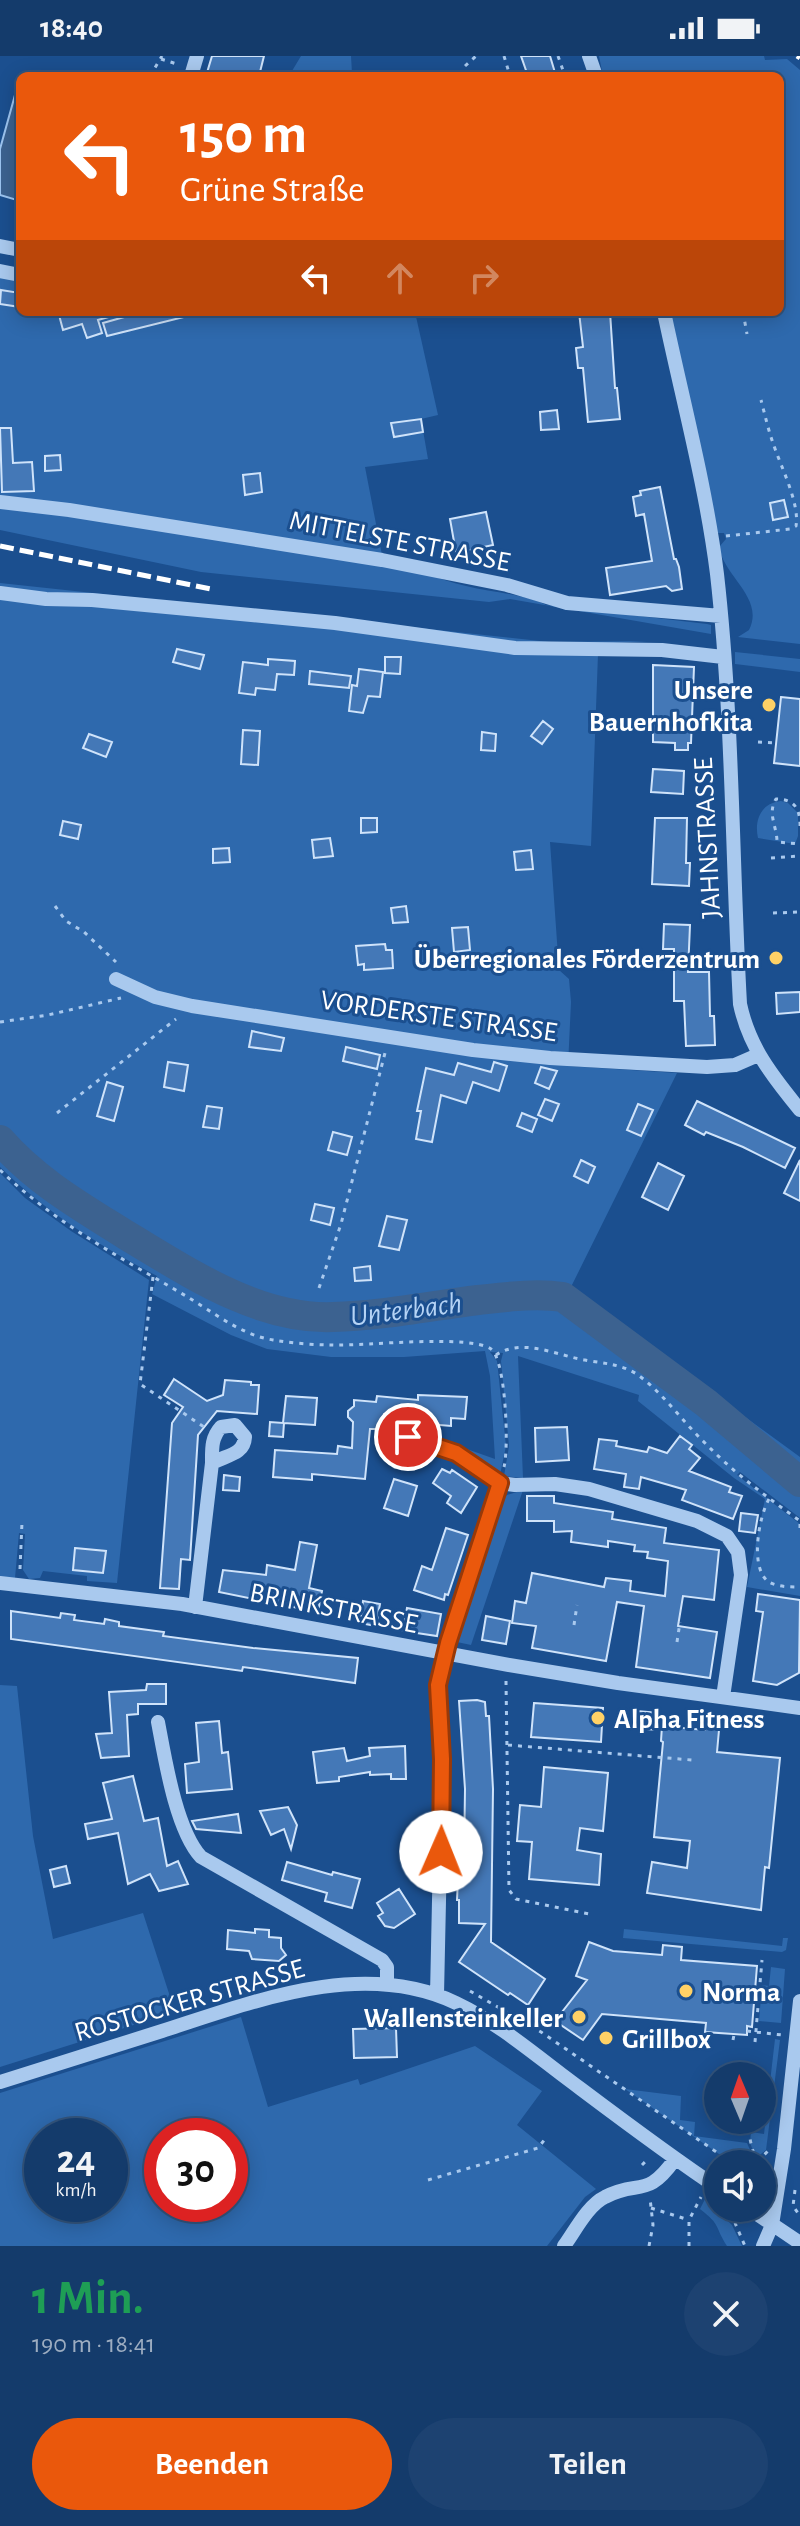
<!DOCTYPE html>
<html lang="de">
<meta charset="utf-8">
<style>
:root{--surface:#143b6b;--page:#1d4271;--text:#f1f3f6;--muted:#9dadc1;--line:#33557e;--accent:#ea580c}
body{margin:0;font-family:"Alegreya Sans",sans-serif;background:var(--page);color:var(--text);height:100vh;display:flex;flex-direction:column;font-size:30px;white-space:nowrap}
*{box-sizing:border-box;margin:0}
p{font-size:26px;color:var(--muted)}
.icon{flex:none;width:44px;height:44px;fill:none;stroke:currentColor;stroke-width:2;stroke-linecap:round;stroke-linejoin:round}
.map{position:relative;height:2190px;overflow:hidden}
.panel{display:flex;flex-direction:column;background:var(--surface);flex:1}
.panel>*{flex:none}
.hud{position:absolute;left:16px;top:16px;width:768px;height:244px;border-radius:12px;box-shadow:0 4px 20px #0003,0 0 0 2px var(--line);background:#ea580c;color:#fff;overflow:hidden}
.needle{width:52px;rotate:358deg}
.buttons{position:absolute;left:704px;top:2006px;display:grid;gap:16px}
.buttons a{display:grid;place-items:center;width:72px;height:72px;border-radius:50%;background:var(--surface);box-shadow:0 4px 20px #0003,0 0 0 2px var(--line);font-size:40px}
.speed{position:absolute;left:24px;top:2062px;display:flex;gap:16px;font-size:40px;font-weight:700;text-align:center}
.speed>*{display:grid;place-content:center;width:104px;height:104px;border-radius:50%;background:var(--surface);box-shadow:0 4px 20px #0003,0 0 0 2px var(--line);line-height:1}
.speed small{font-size:20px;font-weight:400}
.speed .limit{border:12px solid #d22;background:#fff;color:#111}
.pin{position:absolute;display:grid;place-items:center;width:68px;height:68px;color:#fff;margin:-34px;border:4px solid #fff;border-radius:50%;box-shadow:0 2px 8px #0007}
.me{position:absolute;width:88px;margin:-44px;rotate:1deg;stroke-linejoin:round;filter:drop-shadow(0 0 6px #0008)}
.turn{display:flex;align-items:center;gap:28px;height:168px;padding:0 32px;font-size:36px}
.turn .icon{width:104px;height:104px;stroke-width:2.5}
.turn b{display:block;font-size:56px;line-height:68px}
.lanes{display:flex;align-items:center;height:76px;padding:0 32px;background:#0003;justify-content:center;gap:40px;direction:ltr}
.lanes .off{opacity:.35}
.round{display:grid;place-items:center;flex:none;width:84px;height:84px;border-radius:42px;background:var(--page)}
.summary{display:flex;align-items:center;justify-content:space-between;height:136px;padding:0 32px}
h1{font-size:48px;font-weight:700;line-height:60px;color:#1e9e55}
.action{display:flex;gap:16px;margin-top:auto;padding:16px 32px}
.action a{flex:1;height:92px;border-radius:48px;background:var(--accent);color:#fff;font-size:32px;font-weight:700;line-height:92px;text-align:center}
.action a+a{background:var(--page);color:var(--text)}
.status{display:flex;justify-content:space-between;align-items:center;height:56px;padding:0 40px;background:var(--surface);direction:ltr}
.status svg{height:22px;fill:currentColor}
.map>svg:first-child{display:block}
.green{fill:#2e69ad;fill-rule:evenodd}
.water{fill:#3c6290;stroke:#9cc4f0;stroke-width:2}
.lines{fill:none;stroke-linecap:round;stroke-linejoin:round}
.river{stroke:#3c6290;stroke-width:30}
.building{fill:#4478b7;stroke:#cfe3fa;stroke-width:2}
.path{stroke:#a9c9ee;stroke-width:3;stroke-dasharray:4 6;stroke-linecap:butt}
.minor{stroke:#a9c9ee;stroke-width:14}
.rail{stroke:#fff;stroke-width:5;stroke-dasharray:14 6;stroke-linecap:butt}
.route-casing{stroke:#983908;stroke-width:20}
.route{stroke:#ea580c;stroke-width:14}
.poi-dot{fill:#ffd166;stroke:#1b4f8f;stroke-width:3}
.labels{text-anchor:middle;stroke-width:6;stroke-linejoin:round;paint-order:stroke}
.street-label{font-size:28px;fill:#fff;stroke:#1b4f8f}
.poi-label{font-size:28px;font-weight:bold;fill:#fff;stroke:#1b4f8f;text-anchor:end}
.water-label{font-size:30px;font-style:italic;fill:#b5d3f5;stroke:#1b4f8f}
</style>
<div class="status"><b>18:40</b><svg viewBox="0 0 49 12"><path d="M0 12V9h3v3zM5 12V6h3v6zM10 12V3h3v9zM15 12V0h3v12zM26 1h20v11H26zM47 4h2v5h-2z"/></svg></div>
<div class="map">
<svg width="800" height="2190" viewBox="0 0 800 2190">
<rect width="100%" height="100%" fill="#1b4f8f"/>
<path class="green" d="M301,0H351L352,17L351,20H289Z
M599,0H764L765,4L787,3L800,14V588L738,581L749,574C765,542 724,521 719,491L726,483L724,477H716L670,256H780V20H603Z
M0,221L20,224V256H415L438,359L421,363L428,403L365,411L382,499C409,511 437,523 466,530C493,537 521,537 546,549L707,568L711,569V578L510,543L489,546L201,516L0,474Z
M0,527L549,586L647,585L562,590L598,598L591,790L550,786L559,914L569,923L571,946L568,1010L677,1017L570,1233L800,1401V1462L740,1416L737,1419L800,1468V1540L747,1531L765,1443L734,1422L638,1345L639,1339L518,1300L523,1422L504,1420L509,1390L501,1305L503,1297L490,1296L497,1305L506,1390L500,1419L464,1396V1392L495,1403L490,1320L485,1295L404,1301H331L267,1293L231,1279L152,1238L157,1220C100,1190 46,1156 0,1111Z
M735,596L800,603V616L735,608Z
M781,745L788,747L798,757V780L795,788L758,782C754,764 761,747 781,745Z
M0,1117L25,1142L71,1175L149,1224L117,1527L87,1525V1520L43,1515L40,1522L29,1523L23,1514L25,1478L19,1477L15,1522L0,1521Z
M523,1434L471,1589L457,1586L501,1444L507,1439Z
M0,1629L17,1630L33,1780L53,1883L143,1857L175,1956L0,2011Z
M624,1873L782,1890L783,1882H788L786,1894L782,1896L623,1882Z
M771,1911L785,1913L781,1967L759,1965L762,1929L769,1930Z
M241,1961L268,2051L358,2023L360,2029L475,1990L542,2035L517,2069L596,2133L585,2141L547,2190H0V2037ZM42,2080H110V2148H42ZM230,2080V2148H162V2080Z
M775,1983L780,1984L766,2094L756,2102L750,2087L751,2076L764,2078Z
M625,2033L681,2040L680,2064L695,2066L694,2080L747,2087L754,2103L735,2107L733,2098H719Z
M705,2143L732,2169L742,2190H727C714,2170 722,2170 700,2153Z"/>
<path class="water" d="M20,21V145L0,139V93Z"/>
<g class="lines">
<path class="river" d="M0,1084C36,1125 80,1150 126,1179C188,1216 258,1264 333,1261C381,1260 430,1250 478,1244C506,1241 535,1237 563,1241L706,1347L800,1426"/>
</g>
<path class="building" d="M212,0H264L259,20H206Z
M521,0H550L556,20H528Z
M1,234L20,237V251L0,248Z
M68,256H111L112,260L98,264L102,277L87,282L82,268L63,274L59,259Z
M184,256V261L107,280L103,267L142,256Z
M579,256H610L615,332H617L620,363L588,366L583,312H578L576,292L583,291Z
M557,354L559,373L541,374L540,356Z
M421,363L423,376L394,381L391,367Z
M0,372H11L13,407L32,406L34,435L2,436Z
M60,399L61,414L45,415V400Z
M260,417L262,436L245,439L243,419Z
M660,431L674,503H676L679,511L682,533L672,535L666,530L610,539L606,512L652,505L644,458L636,460L633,441L641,439L640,435Z
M784,444L788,461L773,464L770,447Z
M486,456L493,489L456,497L450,463Z
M177,593L204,599L200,613L173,606Z
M385,601H401L400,618L385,617Z
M268,603L295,605L294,619L277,618L275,634L256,632L255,639L239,637L243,606L268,609Z
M653,609L694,611L691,687H688V694H675V687L653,686Z
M359,613L383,616L380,641L368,640L363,657L349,655L352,629L357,630Z
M310,615L351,620L349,632L309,628Z
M781,641L800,643V710L774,707Z
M543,665L553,673L542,688L531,680Z
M243,674L260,675L258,709L241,708Z
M482,676L496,678L495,695L481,694Z
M89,678L112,686L106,701L83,692Z
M653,713L684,715L683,738L651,736Z
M361,762H377V776L361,777Z
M655,762H687L686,807H690L689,830L652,828Z
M63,765L81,769L78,783L60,779Z
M330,782L333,800L314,802L312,784Z
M229,792L230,806L213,807V793Z
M531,794L533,813L516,814L514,796Z
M406,850L408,866L393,867L391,852Z
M664,868L690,869L688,916H709L710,960H714L715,989L686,990L684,945H674V893H663Z
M468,871L470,894L454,896L452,872Z
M385,888L386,894H392L393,912L364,914V908L358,909L356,890Z
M800,936V956L777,958L776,937Z
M252,975L284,982L281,995L249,991Z
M346,991L380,999L377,1013L343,1005Z
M168,1006L188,1009L184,1035L164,1031Z
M494,1006L507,1010L499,1035L473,1026L466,1047L441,1039L432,1086L416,1083L421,1055H417L426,1012L454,1019L458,1007L491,1016Z
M541,1011L557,1015L549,1033L535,1027Z
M107,1026L123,1031L114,1065L97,1060Z
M545,1043L559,1048L552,1065L538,1059Z
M697,1045L795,1092L785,1112L743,1091L706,1076L704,1079L685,1069Z
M638,1048L653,1054L641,1080L627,1074Z
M207,1050L222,1052L219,1073L203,1071Z
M522,1057L537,1063L532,1076L517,1070Z
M333,1076L352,1081L347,1099L328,1094Z
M581,1104L595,1111L588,1127L574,1120Z
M800,1104V1145L784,1137Z
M658,1107L684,1120L668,1154L642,1141Z
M315,1148L334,1152L330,1169L311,1164Z
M387,1160L407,1164L399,1194L379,1190Z
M370,1210L371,1224L355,1225L354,1212Z
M174,1323L207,1345L223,1339L225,1324L251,1326V1329H259L257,1358L217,1355L198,1379L190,1504L181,1503L179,1533L160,1532L172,1367L183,1351L164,1339Z
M418,1339L467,1341L465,1363L451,1362V1370L416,1367V1361L384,1358L382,1373H370L365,1423L312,1418V1424L273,1421L275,1394L337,1398L338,1390L352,1392L353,1366L348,1361V1355L354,1350V1344L376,1346L377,1340L418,1344Z
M286,1340L317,1342L315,1369L284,1367L283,1381L269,1380L270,1366L283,1367Z
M567,1371L569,1404L536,1406L535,1372Z
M680,1380L692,1389L689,1393L700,1402L689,1415L731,1431L729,1436L742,1440L733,1463L682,1444L686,1434L641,1421L639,1433L624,1431L626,1418L594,1413L599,1383L617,1385L616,1390L647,1396L649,1391L667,1397Z
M442,1413L450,1417L452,1414L477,1431L461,1457L447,1447L451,1440L433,1427Z
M224,1419L240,1421L239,1435L223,1434Z
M394,1423L417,1430L408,1460L384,1452Z
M527,1440H554V1447L613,1456L612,1463L666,1472L664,1487L719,1494L714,1544L683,1540L678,1570L717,1576L710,1622L636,1611L644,1550L617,1546L606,1605L532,1592L536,1570L512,1567L515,1545L526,1547L532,1517L604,1531L606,1522L631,1525L630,1535L665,1540L668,1505L647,1502L648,1496L634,1495L635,1489L608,1485V1491L571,1486L572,1475L554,1476V1465H527Z
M741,1457L758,1459L755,1477L739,1475Z
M446,1472L468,1479L448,1539L445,1538L444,1544L414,1534L422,1510L432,1514Z
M300,1486L317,1489L309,1532L322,1535L318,1556L219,1536L223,1514L266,1519L267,1509L295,1514Z
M75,1492L106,1495L103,1517L73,1514Z
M758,1538L800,1544L799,1617L777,1629L753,1625L763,1556L756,1555Z
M363,1545L380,1548L376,1570L360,1567Z
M407,1552L441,1558L437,1580L403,1575Z
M11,1555L60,1562L61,1557L75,1559L74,1564L104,1568L105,1563L119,1566V1570L164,1576L163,1580L253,1592L358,1602L355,1627L243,1611L242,1615L11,1583Z
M486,1560L510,1565L506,1588L482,1584Z
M147,1628H166V1648H138V1658L127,1659L129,1700L101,1702L96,1678L112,1677L109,1636L146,1634Z
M477,1644L485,1646L486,1660H489L493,1733L491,1886L545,1923L528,1949L510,1937L508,1939L459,1906L485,1868L459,1867V1844H457L459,1801H464L465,1733L459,1645Z
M534,1647L603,1652L601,1686L531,1681Z
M636,1655L659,1657L657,1674L635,1672Z
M706,1662L720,1663L717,1696L780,1702L769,1812L765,1811L761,1854L647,1837L652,1806L687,1812L690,1785L654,1781L663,1686L661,1685L662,1670L705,1674Z
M219,1665L222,1697L228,1696L232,1733L187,1737L185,1708L199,1706L196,1667Z
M405,1690L406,1723H391V1718L370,1719V1716L339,1721V1725L317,1727L313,1696L344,1692L347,1705L370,1700L369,1692Z
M544,1711L608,1717L603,1775L580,1772L577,1794L601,1798L599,1829L529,1823L532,1786L517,1785L520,1749L541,1751Z
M133,1720L144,1765L158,1762L167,1810L178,1805L188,1828L159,1835L150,1818L128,1828L118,1777L88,1783L85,1768L112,1763L103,1727Z
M288,1751L297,1769L291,1793L284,1773L271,1779L260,1755Z
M238,1758L241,1777L196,1773L192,1765Z
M287,1806L332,1819L333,1816L360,1823L352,1852L325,1845L327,1837L282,1824Z
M66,1810L70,1827L54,1831L50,1814Z
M399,1833L415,1858L394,1872L385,1870L378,1860L383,1857L377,1847Z
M255,1873L269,1874V1881L281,1882V1892L286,1899L279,1905L252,1903L249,1895L227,1893L228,1874L255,1877Z
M589,1886L613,1895L662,1899L663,1889L682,1891L681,1904L757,1910L752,1971L747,1970V1979L705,1976L706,1967L602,1958L583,1984L555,1965L587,1924L576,1920Z
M396,1972L397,2001L354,2002L353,1973Z"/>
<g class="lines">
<path class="path" d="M504,0L510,20
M558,0L565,20
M161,3L180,9
M150,20L162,0
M465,20V10L476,0
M743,256L747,278
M726,480L790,473L796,470C800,447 780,409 773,387C768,373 765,359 761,344
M758,686L776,687
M800,770C800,753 795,743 776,743C767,758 777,770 777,786L800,788
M771,802L800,800
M55,850L66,865L84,876L116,906
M773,857L800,856
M0,966L48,959L121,942
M57,1057L176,963
M0,1114C55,1167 121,1202 186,1240C213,1256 241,1279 273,1284C292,1287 314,1289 333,1289C365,1290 470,1278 491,1293C506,1304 509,1392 504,1411
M153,1221L140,1328L204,1371
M319,1232L341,1168L385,997
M496,1299C523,1281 558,1300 585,1304C606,1308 625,1308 642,1322C666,1341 684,1367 706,1388C734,1417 767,1441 800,1465
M769,1443C759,1460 749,1513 769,1526C777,1531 791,1531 800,1531
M800,1468V1475
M20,1513L22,1466
M574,1569L577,1549
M677,1586L680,1566
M506,1625L509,1834L516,1843L589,1858
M508,1689L692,1704
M470,1935L541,1976L734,2108
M747,1975L782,1979
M733,1984L734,1979
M755,1986L762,1904
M746,2064C750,2079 750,2090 757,2106
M748,2108L757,2106L768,2095
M642,2109L648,2103
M428,2124L538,2092L545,2083
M795,2134L793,2150L800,2160
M651,2152L689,2164
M721,2152L735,2167L745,2190
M649,2190L653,2169L650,2142
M689,2190V2164L701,2141"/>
<path class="minor" d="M589,0L596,20
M191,20L197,0
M0,190L20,194
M0,215L20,219
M664,256C682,342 706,430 717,518C733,660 732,805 740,948C749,991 773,1021 800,1054
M0,446L69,454L382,504L507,529L567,547L721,560
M0,537L46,543L92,544L335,567L515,592L662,594L723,601
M116,923L155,941L192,950L473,994L550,1002L707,1011L735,1009L758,999
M500,1427L515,1429L555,1428L589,1433L697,1465L727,1480L738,1496L741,1519L723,1641
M0,1527L182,1548L509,1609L618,1627L800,1652
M195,1551L212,1407C212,1393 211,1382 221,1371L235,1369L245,1381C244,1399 226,1399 212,1407
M158,1666C165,1703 176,1774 201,1801L382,1904L387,1911V1929
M437,1939L442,1703L438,1629L448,1587L500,1427C474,1413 428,1370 396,1384L393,1398L397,1406L412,1408L432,1394L440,1391
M0,2026C54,2009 108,1992 162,1975C253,1946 362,1902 456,1947C494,1965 527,1992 561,2018C613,2057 664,2096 718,2132
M748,2152L800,2187
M564,2190C575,2175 588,2149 605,2141C639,2123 646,2144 675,2103
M763,2190L772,2169L784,2093L800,1945"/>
<path class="rail" d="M797,0L800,2
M0,490L211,533"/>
</g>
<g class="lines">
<g class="route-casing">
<path id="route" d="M408,1381L456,1397L500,1427L448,1587L438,1629L442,1703L441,1796"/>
</g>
<use href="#route" class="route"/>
</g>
<g class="poi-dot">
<circle cx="769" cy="649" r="8"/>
<circle cx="776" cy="902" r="8"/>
<circle cx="598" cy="1662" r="8"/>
<circle cx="686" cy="1935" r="8"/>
<circle cx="579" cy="1961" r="8"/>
<circle cx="606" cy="1982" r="8"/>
</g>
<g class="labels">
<g class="street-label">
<text transform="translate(400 484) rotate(11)" y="10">MITTELSTE STRASSE</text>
<text transform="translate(706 782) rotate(-93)" y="10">JAHNSTRASSE</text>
<text transform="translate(439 959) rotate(8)" y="10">VORDERSTE STRASSE</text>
<text transform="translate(334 1551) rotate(11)" y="10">BRINKSTRASSE</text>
<text transform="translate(189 1943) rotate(-16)" y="10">ROSTOCKER STRASSE</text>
</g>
<g class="poi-label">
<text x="753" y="643">Unsere<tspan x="753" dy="32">Bauernhofkita</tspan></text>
<text x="760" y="912">Überregionales Förderzentrum</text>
<text x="614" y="1672" text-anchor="start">Alpha Fitness</text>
<text x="702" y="1945" text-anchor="start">Norma</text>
<text x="563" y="1971">Wallensteinkeller</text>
<text x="622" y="1992" text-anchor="start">Grillbox</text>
</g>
<g class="water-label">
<text transform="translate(406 1253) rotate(-7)" y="10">Unterbach</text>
</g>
</g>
</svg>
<div class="buttons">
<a><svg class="needle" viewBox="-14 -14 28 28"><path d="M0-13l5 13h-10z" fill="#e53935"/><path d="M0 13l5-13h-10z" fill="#9dadc1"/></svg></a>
<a><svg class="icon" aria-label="sound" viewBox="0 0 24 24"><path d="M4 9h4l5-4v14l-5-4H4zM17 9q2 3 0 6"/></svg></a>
</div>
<div class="speed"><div>24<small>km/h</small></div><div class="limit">30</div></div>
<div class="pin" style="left:408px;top:1381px;background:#d93025"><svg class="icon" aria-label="arrive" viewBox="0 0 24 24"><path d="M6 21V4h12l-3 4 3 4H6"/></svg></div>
<svg class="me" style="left:441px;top:1796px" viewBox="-20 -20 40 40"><circle r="19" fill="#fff"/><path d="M0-13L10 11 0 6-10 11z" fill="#ea580c"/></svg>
<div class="hud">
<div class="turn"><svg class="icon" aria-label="left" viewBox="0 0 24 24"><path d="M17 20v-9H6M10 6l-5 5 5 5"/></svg><div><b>150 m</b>Grüne Straße</div></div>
<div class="lanes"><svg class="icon" aria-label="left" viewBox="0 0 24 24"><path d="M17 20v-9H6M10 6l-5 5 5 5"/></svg><svg class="icon off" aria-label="ahead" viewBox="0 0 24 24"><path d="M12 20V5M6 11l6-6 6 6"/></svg><svg class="icon off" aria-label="right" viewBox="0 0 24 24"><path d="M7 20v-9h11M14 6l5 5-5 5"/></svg></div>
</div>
</div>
<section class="panel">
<div class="summary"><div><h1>1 Min.</h1><p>190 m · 18:41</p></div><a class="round"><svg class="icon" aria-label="close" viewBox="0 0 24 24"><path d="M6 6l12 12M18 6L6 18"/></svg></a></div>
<div class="action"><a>Beenden</a><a>Teilen</a></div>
</section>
